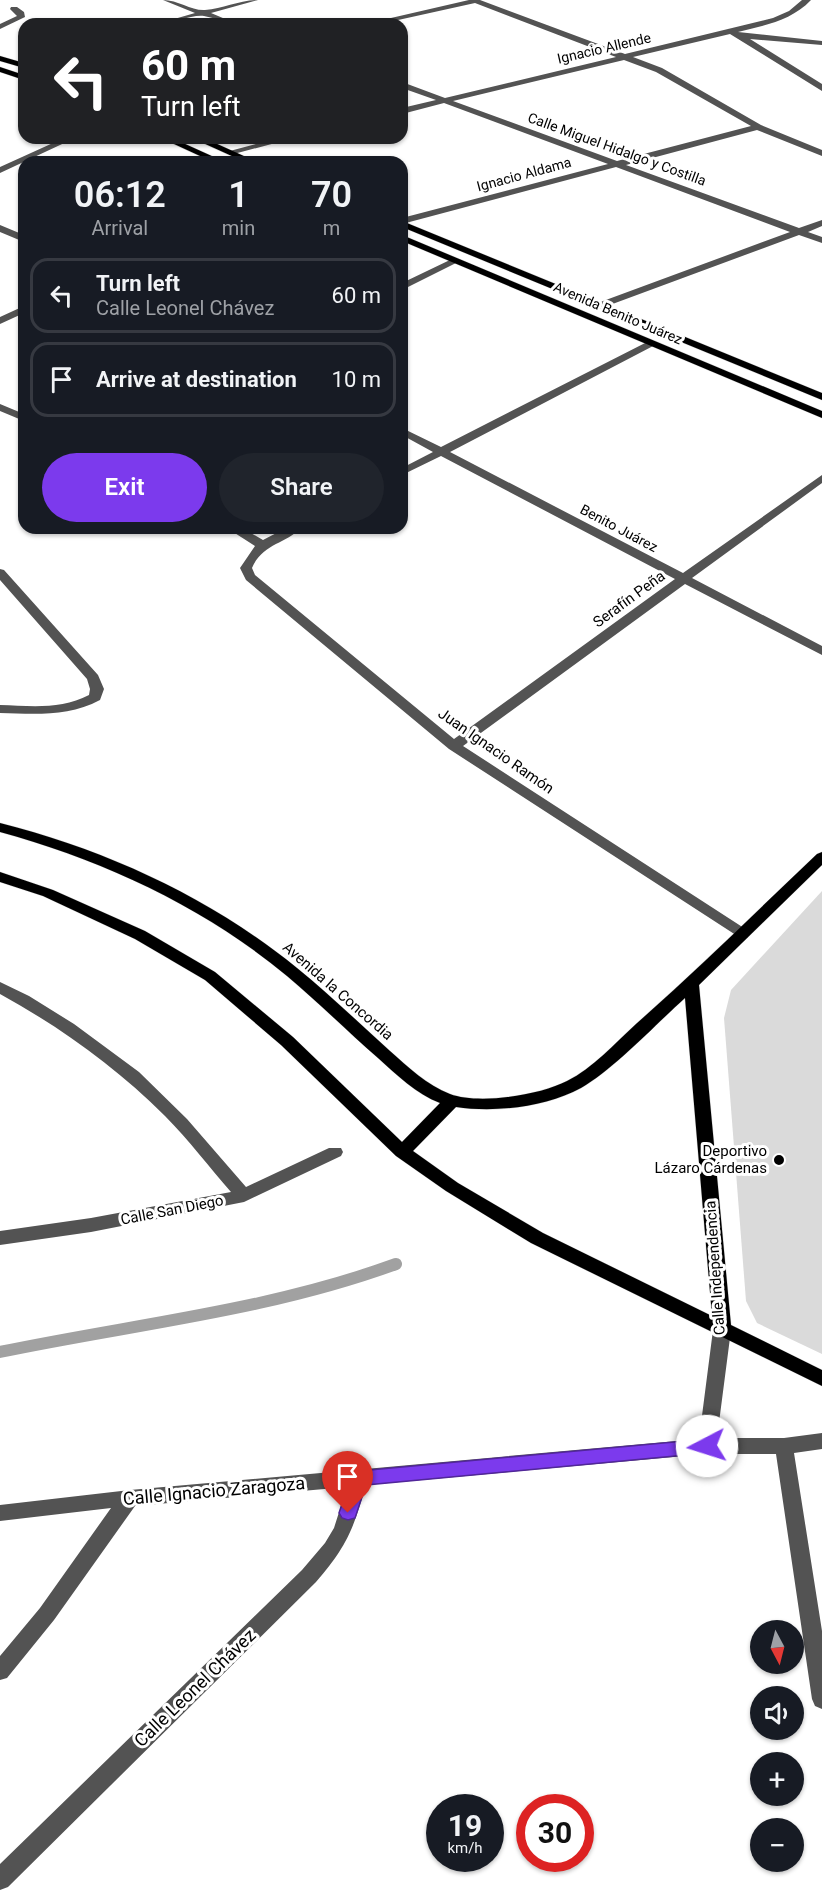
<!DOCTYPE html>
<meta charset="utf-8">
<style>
:root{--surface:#171b24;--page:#20242c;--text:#f1f3f6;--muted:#9ea1a6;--line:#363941;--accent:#7c3aed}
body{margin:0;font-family:Roboto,sans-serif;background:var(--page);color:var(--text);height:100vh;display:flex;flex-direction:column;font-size:22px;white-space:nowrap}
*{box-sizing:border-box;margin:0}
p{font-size:20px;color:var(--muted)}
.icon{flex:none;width:33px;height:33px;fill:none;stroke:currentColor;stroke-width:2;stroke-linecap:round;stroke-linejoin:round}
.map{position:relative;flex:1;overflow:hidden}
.panel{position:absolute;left:18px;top:156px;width:390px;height:378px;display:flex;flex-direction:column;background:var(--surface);border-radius:18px;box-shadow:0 2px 4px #0004}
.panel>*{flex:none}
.hud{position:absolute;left:18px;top:18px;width:390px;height:126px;border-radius:18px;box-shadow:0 2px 4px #0004;background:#202124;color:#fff;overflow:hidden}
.needle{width:39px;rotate:173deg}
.buttons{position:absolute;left:750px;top:1620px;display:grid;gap:12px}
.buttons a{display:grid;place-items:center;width:54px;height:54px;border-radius:50%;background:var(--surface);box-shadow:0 2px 4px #0004;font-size:30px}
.speed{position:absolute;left:426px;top:1794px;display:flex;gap:12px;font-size:30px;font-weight:700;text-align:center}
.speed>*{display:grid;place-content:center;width:78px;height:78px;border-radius:50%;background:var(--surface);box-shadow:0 2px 4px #0004;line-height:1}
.speed small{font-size:15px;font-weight:400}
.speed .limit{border:9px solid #d22;background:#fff;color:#111}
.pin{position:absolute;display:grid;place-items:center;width:51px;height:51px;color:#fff;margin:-62px -26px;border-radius:50% 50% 50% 0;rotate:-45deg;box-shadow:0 0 6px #0007}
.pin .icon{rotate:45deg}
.me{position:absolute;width:66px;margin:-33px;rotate:265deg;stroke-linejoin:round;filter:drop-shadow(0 0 4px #0008)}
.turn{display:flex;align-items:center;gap:21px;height:126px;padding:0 24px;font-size:27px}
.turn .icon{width:78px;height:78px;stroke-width:2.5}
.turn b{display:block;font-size:42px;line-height:51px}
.eta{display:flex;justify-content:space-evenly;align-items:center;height:102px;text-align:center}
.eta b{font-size:36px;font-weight:600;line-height:42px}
.cta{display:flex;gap:12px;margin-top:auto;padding:12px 24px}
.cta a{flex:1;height:69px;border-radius:36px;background:var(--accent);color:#fff;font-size:24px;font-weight:600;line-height:69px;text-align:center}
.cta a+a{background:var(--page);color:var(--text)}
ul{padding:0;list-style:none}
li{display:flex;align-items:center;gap:18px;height:75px;margin:0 12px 9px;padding:0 12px;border:3px solid var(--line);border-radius:18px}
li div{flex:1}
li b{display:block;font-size:22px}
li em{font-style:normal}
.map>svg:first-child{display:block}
.green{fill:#dadada}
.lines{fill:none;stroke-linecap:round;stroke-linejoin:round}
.stream{stroke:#a1a1a1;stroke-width:12}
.major-casing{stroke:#dbdbdb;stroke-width:1}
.minor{fill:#535353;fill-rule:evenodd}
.major{fill:#000;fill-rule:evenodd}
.route{fill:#7c3aed;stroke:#51269a;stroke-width:1.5}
.poi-dot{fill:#000;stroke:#fff;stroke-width:2}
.labels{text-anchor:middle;stroke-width:6;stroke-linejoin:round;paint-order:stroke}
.far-street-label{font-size:14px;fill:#000;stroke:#fff}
.street-label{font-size:15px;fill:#000;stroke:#fff}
.poi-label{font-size:15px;fill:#000;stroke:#fff;text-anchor:end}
.near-street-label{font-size:18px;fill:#000;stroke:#fff}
</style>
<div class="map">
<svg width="822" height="1890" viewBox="0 0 822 1890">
<rect width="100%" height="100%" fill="#fff"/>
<path class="green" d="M822,891V1354L757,1323L746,1301L724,1018L731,990Z"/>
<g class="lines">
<path class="stream" d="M0,1352C134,1324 267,1311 396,1264"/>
<g class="major-casing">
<path id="major" d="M0,56L24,63V68L0,61Z
M0,67L24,75V80L0,72Z
M161,138H172L225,162H213Z
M192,138H204L257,162H245Z
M402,221L822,393V400L402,227Z
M402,235L822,411V418L402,241Z
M0,823C107,850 211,898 297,968C329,994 359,1023 390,1051C408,1067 427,1085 450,1094C479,1105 540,1095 567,1081C593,1068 614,1044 636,1024C698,969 757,911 817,854L822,852V865L699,985L731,1325L822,1370V1386L531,1243L446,1191L396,1156L281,1045L205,980L135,939L43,896L0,882V872L53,890L145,931L215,972L293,1037L402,1142L440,1103C416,1094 397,1075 378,1058C347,1031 318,1002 287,976C204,907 103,860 0,832ZM685,998L712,1316L543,1233L458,1183L413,1151L456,1107C495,1113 546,1107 581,1088C614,1069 655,1025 685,998Z"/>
</g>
<path class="minor" d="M163,0C178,0 192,11 205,10C223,9 239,0 258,0L211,13L237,24C225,24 216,18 204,16C193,14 172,24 157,24L195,13Z
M469,0H480L625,54L773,18L789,11L802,0H811C791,21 765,25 738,32L822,41V45L750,39L822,84V91L730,34L633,57L662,68L761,125L822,150V156L757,130L626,165L799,228L822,220V226L808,232L822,237V243L799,235L599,309L595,308V304L790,232L616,167L402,224V218L608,164L444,103L402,114V108L436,100L402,88V82L445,98L616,57L475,3L380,24H365ZM624,60L656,72L751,126L617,161L453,101Z
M11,7H17L24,12L25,17L0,29V24L17,16L10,9Z
M64,138H75L0,173V167Z
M279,138H294L230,155L226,152Z
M0,225L24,235V242L0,232Z
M452,259L460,261L402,290V283Z
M24,306V313L0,324V317Z
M651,340L656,343L655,345L450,452L683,573L822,475V483L692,578L822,646V655L685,584L463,746L747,930L749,934L747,938L742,939L449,749L246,580L240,568L255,546L227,528H242L263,540L286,528H301C285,544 262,544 252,568L255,575L454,739L675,579L441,456L402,475V468L433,452L402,435V428L441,447Z
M0,404L24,414V421L0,411Z
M0,569L4,570L98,675L104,689L100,700C68,717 35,714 0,713V705C30,706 61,710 89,695L90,689L87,679L0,580Z
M0,982L29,996L74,1024L139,1072L187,1119L246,1187L329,1148H341L343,1152L341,1156L244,1202L91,1232L0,1245V1231L91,1218L231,1192C209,1167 189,1140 165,1116C116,1067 60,1027 0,994Z
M722,1323L728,1325L731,1330L717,1438H784L822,1433V1449L794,1453L822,1631V1709L815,1706L812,1699L776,1454H707L366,1485C353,1530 347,1546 316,1582L8,1887L0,1890V1864L302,1570L325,1543L334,1528L347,1487L135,1506L54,1620L7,1678L0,1680V1656L40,1608L111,1508L0,1521V1505L130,1490L699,1439L713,1330L716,1325Z"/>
<use href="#major" class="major"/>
</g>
<path class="route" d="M707,1439L713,1441L716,1446L713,1451L707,1453L366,1485L355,1518L348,1520L342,1518L339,1513L351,1478L353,1473L359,1471Z"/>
<circle class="poi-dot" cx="779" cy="1160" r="6"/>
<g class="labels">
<g class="far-street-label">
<text transform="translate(604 48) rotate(-13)" y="5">Ignacio Allende</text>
<text transform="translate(617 149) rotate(20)" y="5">Calle Miguel Hidalgo y Costilla</text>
<text transform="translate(524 174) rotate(-15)" y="5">Ignacio Aldama</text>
<text transform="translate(618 313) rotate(23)" y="5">Avenida Benito Juárez</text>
<text transform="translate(619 528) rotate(28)" y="5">Benito Juárez</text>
</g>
<g class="street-label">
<text transform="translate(629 599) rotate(-36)" y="5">Serafín Peña</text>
<text transform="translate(496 751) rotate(35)" y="5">Juan Ignacio Ramón</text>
<text transform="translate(338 991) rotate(41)" y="5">Avenida la Concordia</text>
<text transform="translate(172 1210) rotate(-11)" y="5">Calle San Diego</text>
<text transform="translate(715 1268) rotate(-94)" y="5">Calle Independencia</text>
</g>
<g class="poi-label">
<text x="767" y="1156">Deportivo<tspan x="767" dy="17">Lázaro Cárdenas</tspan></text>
</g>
<g class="near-street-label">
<text transform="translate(214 1491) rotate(-5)" y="6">Calle Ignacio Zaragoza</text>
<text transform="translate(195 1688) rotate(-44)" y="6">Calle Leonel Chávez</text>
</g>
</g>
</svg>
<div class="buttons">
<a><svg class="needle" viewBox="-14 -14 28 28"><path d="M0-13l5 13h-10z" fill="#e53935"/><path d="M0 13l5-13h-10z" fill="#9ea1a6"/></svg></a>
<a><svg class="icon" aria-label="sound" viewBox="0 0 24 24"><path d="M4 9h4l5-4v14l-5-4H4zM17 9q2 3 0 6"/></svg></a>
<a>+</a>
<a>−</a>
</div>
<div class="speed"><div>19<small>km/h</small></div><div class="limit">30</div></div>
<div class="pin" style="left:348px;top:1513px;background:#d93025"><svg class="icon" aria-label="arrive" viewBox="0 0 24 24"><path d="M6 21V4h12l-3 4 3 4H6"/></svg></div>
<svg class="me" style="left:707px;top:1446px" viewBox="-20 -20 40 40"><circle r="19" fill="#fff"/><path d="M0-13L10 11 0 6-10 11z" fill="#7c3aed"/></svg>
<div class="hud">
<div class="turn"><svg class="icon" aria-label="left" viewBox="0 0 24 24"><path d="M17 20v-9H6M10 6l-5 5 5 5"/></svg><div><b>60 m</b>Turn left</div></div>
</div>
<section class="panel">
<div class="eta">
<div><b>06:12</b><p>Arrival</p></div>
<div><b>1</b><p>min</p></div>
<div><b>70</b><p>m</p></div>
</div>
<ul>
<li><svg class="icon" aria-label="left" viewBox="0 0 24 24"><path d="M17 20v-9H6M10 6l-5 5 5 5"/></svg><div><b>Turn left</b><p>Calle Leonel Chávez</p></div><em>60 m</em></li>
<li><svg class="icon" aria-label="arrive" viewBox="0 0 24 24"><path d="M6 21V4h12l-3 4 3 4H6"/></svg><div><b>Arrive at destination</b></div><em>10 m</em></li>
</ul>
<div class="cta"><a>Exit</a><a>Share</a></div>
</section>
</div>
